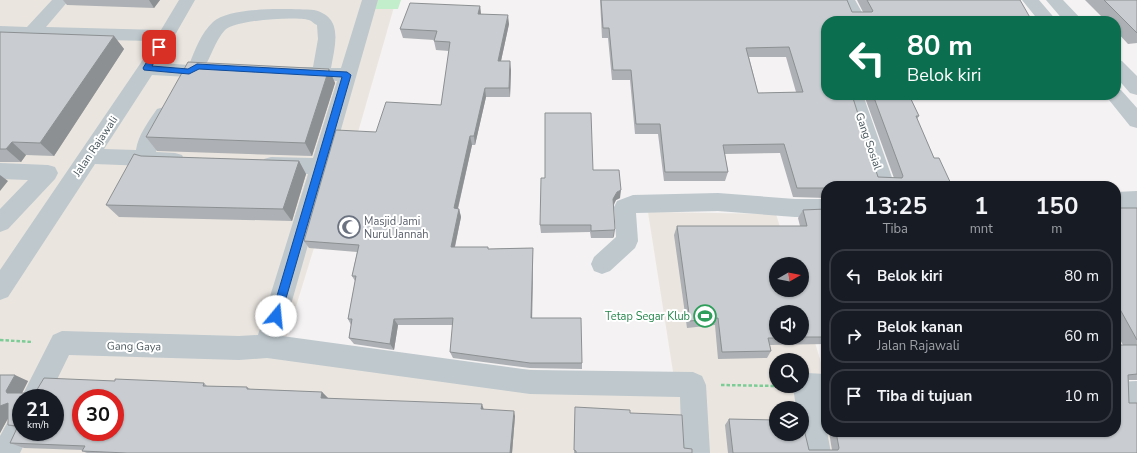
<!DOCTYPE html>
<html lang="id">
<style>
:root{--surface:#171b24;--page:#242831;--text:#f1f3f6;--muted:#9ea1a6;--line:#363941}
body{margin:0;font-family:"Nunito Sans",sans-serif;background:var(--page);color:var(--text);height:100vh;display:flex;flex-direction:column;font-size:15px;white-space:nowrap}
*{box-sizing:border-box;margin:0}
p{font-size:13px;color:var(--muted)}
.icon{flex:none;width:22px;height:22px;fill:none;stroke:currentColor;stroke-width:2;stroke-linecap:round;stroke-linejoin:round}
.map{position:relative;flex:1;overflow:hidden}
.drawer{position:absolute;left:821px;top:181px;width:300px;height:256px;display:flex;flex-direction:column;background:var(--surface);border-radius:16px;box-shadow:0 1px 3px #0004}
.drawer>*{flex:none}
.hud{position:absolute;left:821px;top:16px;width:300px;height:84px;border-radius:16px;box-shadow:0 1px 3px #0004;background:#0b6e4f;color:#fff;overflow:hidden}
.needle{width:26px;rotate:81deg}
.tools{position:absolute;left:769px;top:257px;display:grid;gap:8px}
.tools a{display:grid;place-items:center;width:40px;height:40px;border-radius:50%;background:var(--surface);box-shadow:0 1px 3px #0004;font-size:20px}
.speed{position:absolute;left:12px;top:389px;display:flex;gap:8px;font-size:20px;font-weight:700;text-align:center}
.speed>*{display:grid;place-content:center;width:52px;height:52px;border-radius:50%;background:var(--surface);box-shadow:0 1px 3px #0004;line-height:1}
.speed small{font-size:10px;font-weight:400}
.speed .limit{border:6px solid #d22;background:#fff;color:#111}
.pin{position:absolute;display:grid;place-items:center;width:34px;height:34px;color:#fff;margin:-17px;border-radius:8px;box-shadow:0 2px 6px #0006}
.me{position:absolute;width:44px;margin:-22px;rotate:17deg;stroke-linejoin:round;filter:drop-shadow(0 0 3px #0008)}
.turn{display:flex;align-items:center;gap:14px;height:84px;padding:0 20px;font-size:18px}
.turn .icon{width:52px;height:52px;stroke-width:2.5}
.turn b{display:block;font-size:28px;line-height:34px}
.eta{display:flex;justify-content:space-evenly;align-items:center;height:68px;text-align:center}
.eta b{font-size:24px;font-weight:700;line-height:28px}
ul{padding:0;list-style:none}
li{display:flex;align-items:center;gap:12px;height:54px;margin:0 8px 6px;padding:0 12px;border:2px solid var(--line);border-radius:16px}
li div{flex:1}
li b{display:block;font-size:15px}
li em{font-style:normal}
.map>svg:first-child{display:block}
.commercial{fill:#eae5df;fill-rule:evenodd}
.green{fill:#c3eecc}
.lines{fill:none;stroke-linecap:round;stroke-linejoin:round}
.path{stroke:#7ccc96;stroke-width:2.5;stroke-dasharray:3.5 2;stroke-linecap:butt}
.minor{fill:#bec8cd;fill-rule:evenodd}
.wall{fill:#adb0b4;fill-rule:evenodd}
.shaded-wall{fill:#8d9092}
.building{fill:#c9cdd1;stroke:#8d9092;fill-rule:evenodd}
.route{fill:#1a73e8;stroke:#114b97}
.labels{text-anchor:middle;stroke-width:4;stroke-linejoin:round;paint-order:stroke}
.street-label{font-size:11px;fill:#4a585e;stroke:#fff}
.worship-label{font-size:11px;fill:#5b616d;stroke:#fff;text-anchor:start}
.leisure-label{font-size:11px;fill:#27864d;stroke:#fff;text-anchor:end}
</style>
<div class="map">
<svg width="1137" height="453" viewBox="0 0 1137 453">
<rect width="100%" height="100%" fill="#f4f2f2"/>
<path class="commercial" d="M0,0H396L356,139L317,238L281,355L674,378L648,212L776,214L791,264H776V290H799L826,379V432H1116L1137,453H0ZM776,312H802V338H776ZM776,360H802V386H776ZM21,398H55V432H21ZM81,398H115V432H81ZM776,408H802V434H776Z"/>
<path class="green" d="M378,0H401L398,9H375Z"/>
<g class="lines">
<path class="path" d="M0,340L33,342
M721,385L776,386"/>
<path class="minor" d="M52,0H69L46,27L161,30L179,0H195L159,63L189,65C195,50 201,33 213,22C230,6 291,9 314,10C344,17 335,45 331,68H341L362,0H378L282,336L530,370L693,372L702,376L706,385L710,453H682L680,397L530,394L267,358L239,360L69,355L48,398H21L53,335L62,331L239,336L258,335L308,174L271,173L264,171L261,165L264,159L271,157L313,158L337,81L302,79L296,77L293,73L296,69L302,67H313L318,39L317,25C314,24 312,21 309,20C295,16 235,20 225,30C215,41 211,57 203,70L197,72L195,75L189,77L152,75L104,149L136,150C138,135 149,121 157,109L164,107L171,109L174,114L161,135L156,152L175,153L182,155L185,161L182,167C171,170 158,169 147,166L95,164L8,297L0,300V270L140,64L154,41L0,38V26L27,27Z
M839,0H855L867,21H849Z
M1022,0H1039L1057,21H1039Z
M1046,0H1063L1083,21H1064Z
M1116,59L1122,61L1137,76V95L1130,93L1116,77Z
M1116,89L1121,90L1137,108V128L1130,126L1105,95H1116Z
M845,95H863L895,186H873Z
M0,163L48,165L55,167L58,173L55,179L8,229L0,232V209L28,180L0,179Z
M1137,191V209L1116,210V192Z
M718,193L795,199H826V217H795L718,211L636,213L638,241L635,248L610,271L602,274L594,271L591,264L594,257L616,237L614,207L617,201L633,195Z
M806,373L826,374V400L821,399L831,453H803L800,434H802V408H796L793,386H802V375Z
M1137,381V407L1116,408V382Z
M21,410V432H30L20,453H0V436L12,414Z"/>
</g>
<path class="wall" d="M63,0H160L154,8L67,5Z
M600,0H847L852,12H863L857,0H1020L826,21L878,177L894,178L864,95H909L919,116L917,119L934,158L952,186H826V198L793,197L780,153L725,154L728,172L725,181H664L658,134H635L630,80H612L608,38H602ZM749,57H786L796,92L758,93Z
M1085,0H1137V43L1128,44L1116,31V21H1106Z
M480,6L481,14L509,24L501,61L511,70L510,97H486L475,145H472L458,209H459L461,217L455,247L489,249L533,248V256L532,318L582,363V369L530,368L453,358L450,352L453,325H398L394,350L354,344L349,338L351,325L348,319L355,281L352,276L357,252L309,248L304,241L376,132L441,105L449,51L436,50L434,41V40L403,38L400,29Z
M0,32L114,36L124,49L54,156L26,155L21,162H0Z
M329,69L335,83L312,156L157,151L146,137Z
M141,156L299,161L306,174L292,221L119,217L106,205Z
M593,170L620,198L616,200L614,205V236L613,238H591L590,232L541,233L540,225L545,178Z
M1116,208H1137V380H1129V403L1137,453H728L725,425L729,419L770,420L774,416L804,429L809,450H832L829,432H1116L1123,345L1116,332Z
M826,209V344L770,345L771,351L767,358L718,359L715,325L687,328L674,235L677,226H800L798,218L803,210ZM802,312V338H776Z
M0,375L28,381L22,393H35L115,381L204,383L207,386L247,387L250,389L322,392L328,398L484,410L515,416L512,453H87L82,451L83,450L24,448L10,443L17,428L8,425V418L0,433Z
M575,407L630,413L692,453H574Z"/>
<path class="shaded-wall" d="M149,0H160L154,8Z
M480,6L481,15L478,14Z
M508,15L509,24L499,70L498,61Z
M114,36L124,49L54,156L40,143Z
M510,61L511,70L510,97L509,88Z
M329,69L335,83L312,156L305,143Z
M485,88L486,97L475,145L474,136Z
M470,136L472,145L456,216L454,208Z
M12,142L26,155L21,162L6,149Z
M299,161L306,174L292,221L283,209Z
M0,175L8,181L0,191Z
M621,190L620,198L616,200L612,207L613,199L617,192Z
M459,209L461,217L453,255L451,247Z
M615,229L614,236L613,238L614,230Z
M533,248V256L532,325L531,318Z
M394,319L398,325L394,350L390,344Z
M15,375L28,381L20,397L7,393L6,391Z
M322,392L328,398H321Z
M8,403L11,413L0,433V406Z
M482,404L484,410L481,409Z
M514,411L515,416L512,453H510Z"/>
<path class="building" d="M601,0H847L852,12H872L873,11L867,0H1020L1032,21H826V95H852L878,177L902,178L903,176L873,95H909L919,116H916L934,158H939L952,186H826V188H797L784,144L723,145L728,172H665L660,124H636L631,70H613L609,28H603ZM789,47L803,92L758,93L746,48Z
M1104,0H1137V33Z
M410,3L480,6L478,14L508,15L498,61H510L509,88H485L474,136H470L454,208L459,209L451,247H488V249L533,248L531,318H581L582,363H530L450,352L453,318L394,319L390,344L349,338L352,319H348L356,276H352L359,245L304,241L336,130L376,132L386,102L441,105L450,42L434,41L437,31L400,29Z
M0,32L114,36L40,143L12,142L6,149H0Z
M188,62L329,69L305,143L146,137Z
M545,113H591L593,170H619L621,190L617,192L613,199L615,229L614,230L591,231V225H540L541,178H545Z
M134,154L141,156L299,161L283,209L106,205Z
M1116,208H1137V340L1116,302Z
M826,209V337H802V312H776V338H768L771,351L722,352L718,318L690,321L677,226H807L803,210ZM776,264H802V290H776Z
M1116,345H1137V374L1128,375L1129,403H1137V453H733L729,419L775,420L774,416H776V434H802V416L806,417L807,427L804,429L809,450H838L839,448L836,432H1116Z
M0,375H15L6,391L7,393H35L44,378L115,381V379L163,381L204,383L203,386L247,387V389L322,392L321,398L482,404L481,409L514,411L510,453H127L82,451L85,446L10,443L18,426L8,425V403L0,406ZM21,398H55V432H21ZM81,398H115V432H81Z
M575,407L630,410V413L682,415L684,448L692,449V453H576V451L574,450Z"/>
<path class="route" d="M159,44L163,47L152,66L188,69L197,64L347,72L351,75L280,319L276,320L273,319L271,316L342,77L199,69L189,74L144,70L143,68L157,45Z"/>
<defs>
<g id="mosque-ring" transform="scale(1.15)"><circle r="9.5" fill="#fff" stroke="#6b7280" stroke-width="1.5"/><path d="M3.5-4.9A6 6 0 1 0 3.5 4.9A5 5 0 1 1 3.5-4.9Z" fill="#6b7280"/></g>
<g id="stadium-ring" transform="scale(1.15)"><circle r="9.5" fill="#fff" stroke="#2e9e5b" stroke-width="1.5"/><path d="M0-5a6.5 5 0 1 0 0 10a6.5 5 0 1 0 0-10ZM-3.5-1.8h7v3.6h-7Z" fill="#2e9e5b"/></g>
</defs>
<g fill-rule="evenodd">
<use href="#mosque-ring" x="349" y="227"/>
<use href="#stadium-ring" x="705" y="316"/>
</g>
<g class="labels">
<g class="street-label">
<text transform="translate(869 141) rotate(71)" y="4">Gang Sosial</text>
<text transform="translate(95 146) rotate(-56)" y="4">Jalan Rajawali</text>
<text transform="translate(134 346) rotate(1)" y="4">Gang Gaya</text>
</g>
<g class="worship-label">
<text x="364" y="225">Masjid Jami<tspan x="364" dy="13">Nurul Jannah</tspan></text>
</g>
<g class="leisure-label">
<text x="690" y="320">Tetap Segar Klub</text>
</g>
</g>
</svg>
<div class="tools">
<a><svg class="needle" viewBox="-14 -14 28 28"><path d="M0-13l5 13h-10z" fill="#e53935"/><path d="M0 13l5-13h-10z" fill="#9ea1a6"/></svg></a>
<a><svg class="icon" aria-label="sound" viewBox="0 0 24 24"><path d="M4 9h4l5-4v14l-5-4H4zM17 9q2 3 0 6"/></svg></a>
<a><svg class="icon" aria-label="search" viewBox="0 0 24 24"><circle cx="10" cy="10" r="6"/><path d="M15 15l6 6"/></svg></a>
<a><svg class="icon" aria-label="layers" viewBox="0 0 24 24"><path d="M12 4l9 5-9 5-9-5zM3 14l9 5 9-5"/></svg></a>
</div>
<div class="speed"><div>21<small>km/h</small></div><div class="limit">30</div></div>
<div class="pin" style="left:159px;top:47px;background:#d93025"><svg class="icon" aria-label="arrive" viewBox="0 0 24 24"><path d="M6 21V4h12l-3 4 3 4H6"/></svg></div>
<svg class="me" style="left:276px;top:316px" viewBox="-20 -20 40 40"><circle r="19" fill="#fff"/><path d="M0-13L10 11 0 6-10 11z" fill="#1a73e8"/></svg>
<div class="hud">
<div class="turn"><svg class="icon" aria-label="left" viewBox="0 0 24 24"><path d="M17 20v-9H6M10 6l-5 5 5 5"/></svg><div><b>80 m</b>Belok kiri</div></div>
</div>
<section class="drawer">
<div class="eta">
<div><b>13:25</b><p>Tiba</p></div>
<div><b>1</b><p>mnt</p></div>
<div><b>150</b><p>m</p></div>
</div>
<ul>
<li><svg class="icon" aria-label="left" viewBox="0 0 24 24"><path d="M17 20v-9H6M10 6l-5 5 5 5"/></svg><div><b>Belok kiri</b></div><em>80 m</em></li>
<li><svg class="icon" aria-label="right" viewBox="0 0 24 24"><path d="M7 20v-9h11M14 6l5 5-5 5"/></svg><div><b>Belok kanan</b><p>Jalan Rajawali</p></div><em>60 m</em></li>
<li><svg class="icon" aria-label="arrive" viewBox="0 0 24 24"><path d="M6 21V4h12l-3 4 3 4H6"/></svg><div><b>Tiba di tujuan</b></div><em>10 m</em></li>
</ul>
</section>
</div>
